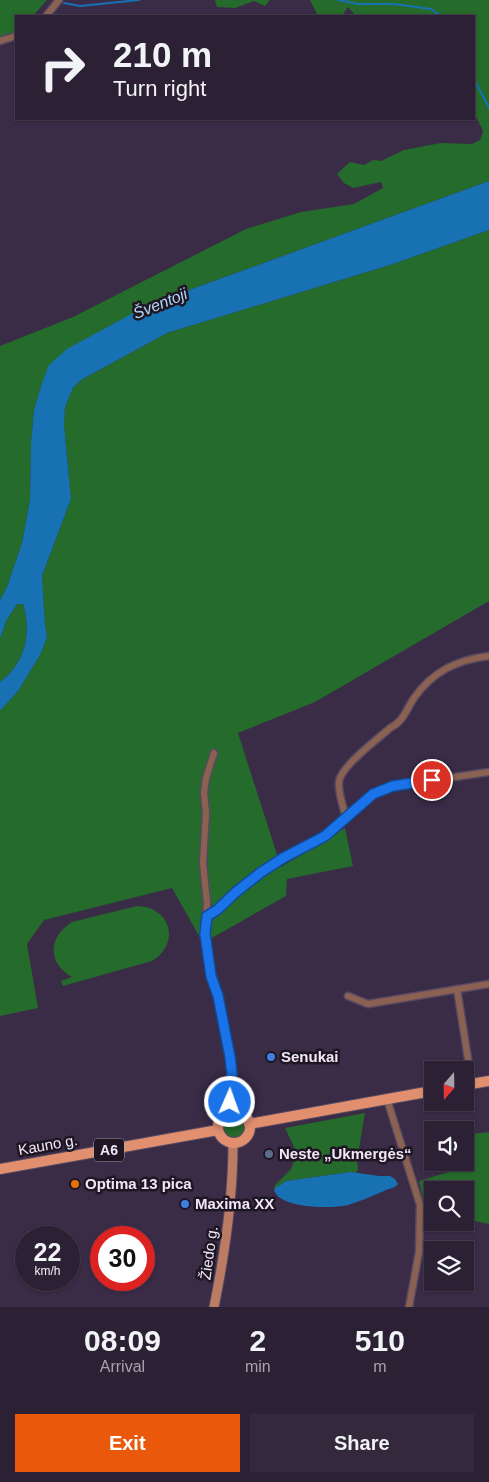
<!DOCTYPE html>
<meta charset="utf-8">
<style>
:root{--surface:#2c2034;--page:#34283c;--text:#f1f3f6;--muted:#a6a3ac;--line:#483e4f;--accent:#ea580c}
body{margin:0;font-family:Arial,sans-serif;background:var(--page);color:var(--text);height:100vh;display:flex;flex-direction:column;font-size:19px;white-space:nowrap}
*{box-sizing:border-box;margin:0}
p{font-size:16px;color:var(--muted)}
.icon{flex:none;width:28px;height:28px;fill:none;stroke:currentColor;stroke-width:2;stroke-linecap:round;stroke-linejoin:round}
.map{position:relative;height:1307px;overflow:hidden}
.details{display:flex;flex-direction:column;background:var(--surface);flex:1}
.details>*{flex:none}
.banner{position:absolute;left:15px;top:15px;width:460px;height:105px;border-radius:0px;box-shadow:0 1px 4px #0004,0 0 0 1px var(--line);background:#2c2034;color:var(--text);overflow:hidden}
.needle{width:32px;rotate:200deg}
.tools{position:absolute;left:424px;top:1061px;display:grid;gap:10px}
.tools a{display:grid;place-items:center;width:50px;height:50px;border-radius:0px;background:var(--surface);box-shadow:0 1px 4px #0004,0 0 0 1px var(--line);font-size:25px}
.speed{position:absolute;left:15px;top:1226px;display:flex;gap:10px;font-size:25px;font-weight:700;text-align:center}
.speed>*{display:grid;place-content:center;width:65px;height:65px;border-radius:50%;background:var(--surface);box-shadow:0 1px 4px #0004,0 0 0 1px var(--line);line-height:1}
.speed small{font-size:12px;font-weight:400}
.speed .limit{border:8px solid #d22;background:#fff;color:#111}
.pin{position:absolute;display:grid;place-items:center;width:42px;height:42px;color:#fff;margin:-21px;border:2px solid #fff;border-radius:50%;box-shadow:0 1px 5px #0007}
.me{position:absolute;width:55px;margin:-28px;rotate:2deg;stroke-linejoin:round;filter:drop-shadow(0 0 4px #0008)}
.turn{display:flex;align-items:center;gap:18px;height:105px;padding:0 15px;font-size:22px}
.turn .icon{width:65px;height:65px;stroke-width:2.5}
.turn b{display:block;font-size:35px;line-height:42px}
.eta{display:flex;justify-content:space-evenly;align-items:center;height:85px;text-align:center}
.eta b{font-size:30px;font-weight:700;line-height:35px}
.button{display:flex;gap:10px;margin-top:auto;padding:10px 15px}
.button a{flex:1;height:58px;border-radius:0px;background:var(--accent);color:#fff;font-size:20px;font-weight:700;line-height:58px;text-align:center}
.button a+a{background:var(--page);color:var(--text)}
.map>svg:first-child{display:block}
.green{fill:#256b2b}
.water{fill:#1771b2}
.lines{fill:none;stroke-linecap:round;stroke-linejoin:round}
.stream{stroke:#1771b2;stroke-width:2}
.street-casing{stroke:#574962;stroke-width:9}
.secondary-casing{stroke:#574962;stroke-width:11}
.primary-casing{stroke:#574962;stroke-width:12}
.street{stroke:#8b6252;stroke-width:6}
.secondary{stroke:#bb7c63;stroke-width:9}
.primary{stroke:#e18f6f;stroke-width:10}
.route-casing{stroke:#114b97;stroke-width:12}
.route{stroke:#1a73e8;stroke-width:9}
.shop-dot{fill:#3f7fe0;stroke:#1e1723;stroke-width:2}
.service-dot{fill:#5c6f8a;stroke:#1e1723;stroke-width:2}
.food-dot{fill:#e8710a;stroke:#1e1723;stroke-width:2}
.labels{text-anchor:middle;stroke-width:5;stroke-linejoin:round;paint-order:stroke}
.shield{fill:#1e1723;stroke:#b0a9b8;stroke-width:1}
.shield-label{font-size:14px;font-weight:bold;fill:#efe7f8}
.poi-label{font-size:15px;font-weight:bold;fill:#efe7f8;stroke:#1e1723;text-anchor:start}
.street-label{font-size:15px;fill:#efe7f8;stroke:#1e1723}
.water-label{font-size:16px;font-style:italic;fill:#b0d6f9;stroke:#1e1723}
</style>
<div class="map">
<svg width="489" height="1307" viewBox="0 0 489 1307">
<rect width="100%" height="100%" fill="#3a2b46"/>
<path class="green" d="M0,0H47L33,16H16V32L0,37Z
M215,0H270L265,6L254,1L235,8L217,7Z
M310,0H489V181L148,305L42,383L34,410L31,443L30,500L22,543L7,587L0,600V346L73,317L246,229L301,212L354,204L383,188L381,182L353,188L344,183L337,174L350,162L364,165L373,160L381,161L404,150L441,143L472,144L480,140L483,131L474,112V16H356L348,7L342,16H318Z
M489,230V601L315,702L238,733L281,867L345,828L353,866L287,879L286,896L203,943L172,888L44,920L27,944L38,1008L0,1016V711L18,691L40,655L47,638L45,624L42,576L71,499L64,425L65,407L73,388L81,380L167,333L390,265Z
M17,604H23C32,633 25,664 0,682V639L6,621Z
M137,906C171,907 181,943 152,961L63,986L61,981L72,977C47,963 48,937 72,922Z
M365,1113L357,1160L358,1169L356,1173L351,1172L286,1181L274,1189L275,1185L291,1169L295,1159L296,1151L285,1128Z
M222 1127a11 11 0 1 1 22 0a11 11 0 1 1-22 0Z
M489,1132V1224L465,1219V1190H432V1213L426,1212L419,1181L459,1169L463,1163L465,1162V1155L470,1134Z"/>
<path class="water" d="M489,181V230L390,265L167,333L81,380L73,388L65,407L64,425L71,499L42,576L45,624L47,638L40,655L18,691L0,711V682C25,664 32,633 23,604H17L6,621L0,639V600L7,587L22,543L30,500L31,443L34,410L42,383L49,365L67,349L148,305Z
M351,1172L379,1176H390L395,1179L398,1184C394,1189 390,1188 384,1191C372,1196 361,1201 348,1205C333,1209 277,1209 274,1189L286,1181Z"/>
<g class="lines">
<path class="stream" d="M338,0L358,4H394L431,9L441,16
M64,3L80,6L139,0
M474,79L489,108"/>
<g class="street-casing">
<path id="street" d="M46,16L59,0
M0,41L16,36
M214,753L206,778L204,793L206,813L203,863L207,903L205,934L211,976L218,996L230,1057L232,1073L230,1085L232,1111
M346,817C343,807 338,793 339,782C340,767 378,739 390,728C404,721 406,710 414,698C433,671 457,660 489,656
M207,916L217,909L236,891L260,873L283,859L325,836L373,794L386,788L393,786L489,772
M457,989L472,1084
M348,996L368,1004L489,984
M387,1099L420,1205L419,1252L409,1307"/>
</g>
<g class="secondary-casing">
<path id="secondary" d="M214,1307C225,1253 233,1198 233,1143"/>
</g>
<g class="primary-casing">
<path id="primary" d="M465,1085L489,1081
M218 1127a16 16 0 1 1 32 0a16 16 0 1 1-32 0Z
M249,1124L432,1091
M0,1169L218,1130"/>
</g>
<use href="#street" class="street"/>
<use href="#secondary" class="secondary"/>
<use href="#primary" class="primary"/>
</g>
<g class="lines">
<g class="route-casing">
<path id="route" d="M230,1102V1085L232,1074L230,1057L218,996L211,976L205,934L207,916L217,910L236,892L260,873L283,858L325,836L373,794L393,786L432,780"/>
</g>
<use href="#route" class="route"/>
</g>
<g class="shop-dot">
<circle cx="271" cy="1057" r="5"/>
<circle cx="185" cy="1204" r="5"/>
</g>
<circle class="service-dot" cx="269" cy="1154" r="5"/>
<circle class="food-dot" cx="75" cy="1184" r="5"/>
<g class="labels">
<rect class="shield" x="94" y="1138.5" width="30" height="23" rx="4"/>
<g class="shield-label">
<text x="109" y="1155">A6</text>
</g>
<g class="poi-label">
<text x="281" y="1062">Senukai</text>
<text x="279" y="1159">Neste „Ukmergės“</text>
<text x="85" y="1189">Optima 13 pica</text>
<text x="195" y="1209">Maxima XX</text>
</g>
<g class="street-label">
<text transform="translate(48 1145) rotate(-10)" y="5">Kauno g.</text>
<text transform="translate(209 1253) rotate(-82)" y="5">Žiedo g.</text>
</g>
<g class="water-label">
<text transform="translate(160 303) rotate(-22)" y="6">Šventoji</text>
</g>
</g>
</svg>
<div class="tools">
<a><svg class="needle" viewBox="-14 -14 28 28"><path d="M0-13l5 13h-10z" fill="#e53935"/><path d="M0 13l5-13h-10z" fill="#a6a3ac"/></svg></a>
<a><svg class="icon" aria-label="sound" viewBox="0 0 24 24"><path d="M4 9h4l5-4v14l-5-4H4zM17 9q2 3 0 6"/></svg></a>
<a><svg class="icon" aria-label="search" viewBox="0 0 24 24"><circle cx="10" cy="10" r="6"/><path d="M15 15l6 6"/></svg></a>
<a><svg class="icon" aria-label="layers" viewBox="0 0 24 24"><path d="M12 4l9 5-9 5-9-5zM3 14l9 5 9-5"/></svg></a>
</div>
<div class="speed"><div>22<small>km/h</small></div><div class="limit">30</div></div>
<div class="pin" style="left:432px;top:780px;background:#d93025"><svg class="icon" aria-label="arrive" viewBox="0 0 24 24"><path d="M6 21V4h12l-3 4 3 4H6"/></svg></div>
<svg class="me" style="left:230px;top:1102px" viewBox="-20 -20 40 40"><circle r="17" fill="#1a73e8" stroke="#fff" stroke-width="3"/><path d="M0-11L8 9 0 5-8 9z" fill="#fff"/></svg>
<div class="banner">
<div class="turn"><svg class="icon" aria-label="right" viewBox="0 0 24 24"><path d="M7 20v-9h11M14 6l5 5-5 5"/></svg><div><b>210 m</b>Turn right</div></div>
</div>
</div>
<section class="details">
<div class="eta">
<div><b>08:09</b><p>Arrival</p></div>
<div><b>2</b><p>min</p></div>
<div><b>510</b><p>m</p></div>
</div>
<div class="button"><a>Exit</a><a>Share</a></div>
</section>
